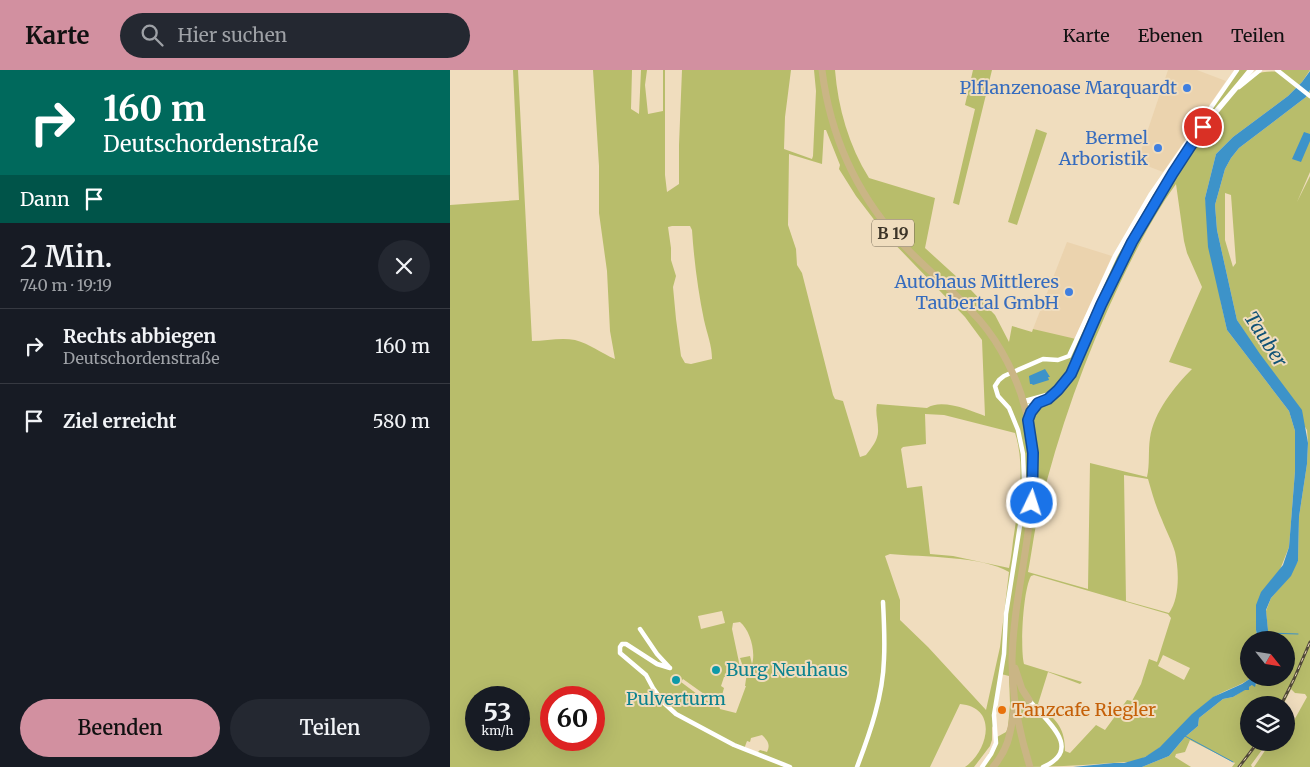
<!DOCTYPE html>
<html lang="de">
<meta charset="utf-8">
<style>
:root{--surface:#171b24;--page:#242831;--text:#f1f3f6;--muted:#9ea1a6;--line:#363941;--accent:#d290a0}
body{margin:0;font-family:Merriweather,serif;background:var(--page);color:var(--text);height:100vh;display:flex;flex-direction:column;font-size:19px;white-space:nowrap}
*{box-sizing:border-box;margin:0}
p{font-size:16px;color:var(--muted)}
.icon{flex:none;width:28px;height:28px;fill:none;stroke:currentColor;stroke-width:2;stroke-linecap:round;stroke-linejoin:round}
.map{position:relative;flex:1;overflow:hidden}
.sheet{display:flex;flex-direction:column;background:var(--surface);width:450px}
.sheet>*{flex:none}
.top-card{background:#00695c;color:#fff;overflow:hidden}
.needle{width:32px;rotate:120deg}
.tools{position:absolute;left:790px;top:561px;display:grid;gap:10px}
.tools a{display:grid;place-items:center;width:55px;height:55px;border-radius:50%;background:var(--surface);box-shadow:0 5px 20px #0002;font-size:25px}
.speed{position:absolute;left:15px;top:616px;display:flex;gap:10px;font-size:25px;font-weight:700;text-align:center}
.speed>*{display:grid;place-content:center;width:65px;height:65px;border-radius:50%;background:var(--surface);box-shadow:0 5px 20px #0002;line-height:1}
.speed small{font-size:12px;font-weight:400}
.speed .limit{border:8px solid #d22;background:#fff;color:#111}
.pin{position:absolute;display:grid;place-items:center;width:42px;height:42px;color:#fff;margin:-21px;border:2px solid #fff;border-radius:50%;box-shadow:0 1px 5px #0007}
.me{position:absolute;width:55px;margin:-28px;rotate:4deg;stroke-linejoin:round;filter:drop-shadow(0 0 4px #0008)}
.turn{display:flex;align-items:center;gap:18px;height:105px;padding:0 20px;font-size:22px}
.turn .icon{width:65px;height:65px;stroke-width:2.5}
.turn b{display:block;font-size:35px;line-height:42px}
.then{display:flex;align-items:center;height:48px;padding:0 20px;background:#0003;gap:10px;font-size:19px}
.round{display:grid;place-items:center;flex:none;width:52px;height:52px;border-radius:26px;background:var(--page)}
.overview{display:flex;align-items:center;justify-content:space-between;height:85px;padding:0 20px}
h1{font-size:30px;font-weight:600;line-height:38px}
.button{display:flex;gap:10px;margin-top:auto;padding:10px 20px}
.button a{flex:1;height:58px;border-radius:30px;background:var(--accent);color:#111;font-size:20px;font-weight:600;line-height:58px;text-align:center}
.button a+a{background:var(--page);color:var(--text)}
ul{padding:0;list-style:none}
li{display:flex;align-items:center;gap:15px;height:75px;padding:0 20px;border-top:1px solid var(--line)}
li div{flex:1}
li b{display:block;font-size:19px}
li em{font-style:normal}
header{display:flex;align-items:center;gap:30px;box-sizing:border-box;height:70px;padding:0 25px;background:var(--accent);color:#111}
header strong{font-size:24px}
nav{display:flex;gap:28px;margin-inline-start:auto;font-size:18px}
.search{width:350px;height:45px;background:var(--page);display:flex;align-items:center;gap:12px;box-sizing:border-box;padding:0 18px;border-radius:28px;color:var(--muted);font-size:19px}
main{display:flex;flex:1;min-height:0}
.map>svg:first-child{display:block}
.built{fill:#ebd3ae}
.green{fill:#b8bd6b;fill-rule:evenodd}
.water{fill:#3d93c9}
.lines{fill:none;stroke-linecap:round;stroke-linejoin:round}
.stream{stroke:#3d93c9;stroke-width:1}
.minor{stroke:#fff;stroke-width:4.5}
.tertiary{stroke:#fff;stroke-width:5.5}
.primary{stroke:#cab585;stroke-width:7}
.rail-casing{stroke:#534a3b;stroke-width:3}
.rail{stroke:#f0ddbe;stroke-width:1;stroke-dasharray:4;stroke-linecap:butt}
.route-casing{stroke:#114b97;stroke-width:12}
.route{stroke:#1a73e8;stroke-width:9}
.shop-dot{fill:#3f7fe0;stroke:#f0ddbe;stroke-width:2}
.culture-dot{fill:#0f9aa8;stroke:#f0ddbe;stroke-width:2}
.food-dot{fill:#e8710a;stroke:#f0ddbe;stroke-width:2}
.labels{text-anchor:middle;stroke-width:4;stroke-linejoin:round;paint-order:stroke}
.shield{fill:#f0ddbe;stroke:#726755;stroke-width:1}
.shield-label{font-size:16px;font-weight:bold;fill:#3c3428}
.shop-label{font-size:18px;fill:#366cbe;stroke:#f0ddbe;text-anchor:end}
.culture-label{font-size:18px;fill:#0d838f;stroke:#f0ddbe;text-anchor:start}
.food-label{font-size:18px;fill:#c56008;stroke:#f0ddbe;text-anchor:start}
.water-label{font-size:19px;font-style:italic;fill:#105276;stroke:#f0ddbe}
</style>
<header>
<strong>Karte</strong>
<div class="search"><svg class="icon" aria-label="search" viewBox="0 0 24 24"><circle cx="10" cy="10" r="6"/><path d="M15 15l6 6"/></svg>Hier suchen</div>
<nav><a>Karte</a><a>Ebenen</a><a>Teilen</a></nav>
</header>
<main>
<section class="sheet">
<div class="top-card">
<div class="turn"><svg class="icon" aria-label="right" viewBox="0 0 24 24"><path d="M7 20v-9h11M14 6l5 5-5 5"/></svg><div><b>160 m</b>Deutschordenstraße</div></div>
<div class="then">Dann<svg class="icon" aria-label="arrive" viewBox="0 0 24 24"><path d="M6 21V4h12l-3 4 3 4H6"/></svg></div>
</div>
<div class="overview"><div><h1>2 Min.</h1><p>740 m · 19:19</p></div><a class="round"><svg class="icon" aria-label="close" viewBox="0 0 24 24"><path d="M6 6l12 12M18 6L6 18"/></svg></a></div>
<ul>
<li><svg class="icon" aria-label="right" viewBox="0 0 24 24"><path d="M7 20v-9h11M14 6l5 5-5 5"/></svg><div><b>Rechts abbiegen</b><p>Deutschordenstraße</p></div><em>160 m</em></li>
<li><svg class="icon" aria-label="arrive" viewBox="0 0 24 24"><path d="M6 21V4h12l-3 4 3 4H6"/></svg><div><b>Ziel erreicht</b></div><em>580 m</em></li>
</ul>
<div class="button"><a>Beenden</a><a>Teilen</a></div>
</section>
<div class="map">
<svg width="860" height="697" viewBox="0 0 860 697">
<rect width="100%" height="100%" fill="#f0ddbe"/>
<path class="built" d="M718,0H747L776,11L713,102L687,92Z
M617,172L662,186L624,270L583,259Z"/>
<path class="green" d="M63,0H68L82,271C96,271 111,267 125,270C140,274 151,283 165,289L160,261L157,201L149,143V96L143,0H182L181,39L189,44L191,0H197L195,15L198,44L213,41V0H215V105L217,122L229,114V75L232,0H341L335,47L334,79L362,89L363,86L366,21L364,0H385C388,38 399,76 419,108L485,128L475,178L520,219L545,245L559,272L562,256L582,262L583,259L626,269L665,186L701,124L787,0H797L787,13C800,5 813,0 829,2L827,0H860L852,12L838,26L783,67L766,84L755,128L771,233L777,260L839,341L845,361V401L839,477L806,560L808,570H799V608H801C789,617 773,620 761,629C740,646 718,676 695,687C684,693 673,692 662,693C618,697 575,697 532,697L547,667L556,662L558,657L560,634L559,606L551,604L546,625V663L542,656V670L540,676L524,697H515C539,680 548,637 510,634L480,697H0V135L69,130ZM374,60H376L390,95L389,99L406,126L435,164L515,247L532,270L535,346C520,340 491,328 477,338L427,334C425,343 428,350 428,359C429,369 422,377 416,385L410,387L393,331L385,329L383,325L352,203L347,195L346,179L338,155L339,84L372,94ZM726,114L734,171L737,183L752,217L719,292L742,299C724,317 704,342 700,368C698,381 700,394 697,407L640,393L638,519L578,502C582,482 584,461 589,442C608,362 635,287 670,213C686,180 704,144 726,114ZM222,156H240L242,160C244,190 248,221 254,250C257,264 262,275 262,289L241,294L235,293L231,286L226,249L223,217L226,206L221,190V178L218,157ZM475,344L494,345L565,363C576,396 568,437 563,471C562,480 561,489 559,498L503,486L480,484L472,416L457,418L451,379L453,377L476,374ZM674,405L698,409C702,423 706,437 712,450C716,461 722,471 725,482C729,500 730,528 719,543L676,531ZM440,484C472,487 533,486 559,502L550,577L536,640L478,577L450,550V530L435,486ZM584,505L718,544L721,548L707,592L699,589L691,614L682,631L677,630L655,660L646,655L620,683L615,681C615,660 608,651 592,638L593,636L588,634L598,602L630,614L632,612L574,594C570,578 573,520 581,506ZM272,541L275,553L251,559L248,546ZM290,552C300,560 306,582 302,594L300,586L290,588L293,597L302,595L304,599L297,602L295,616H296L286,643L270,639L269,635L255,630L231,612L233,609L261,629L270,632L274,618L271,616L274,607H277L278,606L276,605L277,599L286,600L290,597L282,559L283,553ZM713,585L740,598L734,610L708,596ZM26,628H69V670H26ZM101,628H144V670H101ZM312,665C317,670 321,674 317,682L310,680L306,684L294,679L297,671L300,672L301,668Z
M523,0H542L509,135L503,133L525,39L515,35Z
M860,20V102L847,132L860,106V697H804L820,673L836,672V658L842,654L857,627L855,624L845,623L841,619L833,635H799V672L817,673L801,695L802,697H782L785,693L740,670L735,682L726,684L725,687L741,697H692L719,686L735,667L748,656L749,648L773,629L783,627L802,615L809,614L815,608H836V570H819L816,541L821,528L835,512L848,491L849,447L857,394L858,373L857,360L787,250L767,160L765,135L775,99L781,88L789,78L856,27ZM775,123L781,125L786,193L783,197L775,170Z
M586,59L597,63L567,155L558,152Z"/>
<path class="water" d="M860,1V20L856,27L789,78L781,88L775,99L765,135L767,160L787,250L810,284L852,340L858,373L857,394L849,447L848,491L841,506L821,528L816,540L819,570H808L806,560V535L811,522L833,495L839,477L845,401V361L839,341L777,260L758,177L755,128L766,84L783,67L838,26L852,12Z
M854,62L860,64V71L851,92L842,89Z
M595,299L600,307H598L599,310L583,315L582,314H580L579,306Z
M801,608H815L809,614L806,613L805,617L802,615L799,617V620H795L783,627L773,629L749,648L748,656L735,667L719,686L692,697H623L664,693H674L695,687L710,677L742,644L763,627L792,614Z"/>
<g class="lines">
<path class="stream" d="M817,563L848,564
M735,666L783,692"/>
<path class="minor" d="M827,0L860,26
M789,17L810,0
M190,559L207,584L219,597
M220,598L207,594L176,574H172L170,577V583L196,605L203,618L214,633L226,644L284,675L340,697
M579,630C595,650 635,679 593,697
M407,697C420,663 433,626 434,589C435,570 434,551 433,532
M532,697L541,684L546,673L544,645L554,584L556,544L571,449L574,410L573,384L568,360L559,338L548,326L545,316L549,310L554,306L593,289L608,290L619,286L665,186L701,124L787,0"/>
<path class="tertiary" d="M573,332L602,324
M575,338L598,329L621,304L664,208L707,128L753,57L801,0"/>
<path class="primary" d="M372,0C380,64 405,121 448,169C471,195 499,216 522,242C544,264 561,295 571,324C602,416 564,499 562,591C562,628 569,662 580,697
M578,350L582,340L588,333
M565,598L572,619L579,630
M543,697C559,678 560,664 564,641"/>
<g class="rail-casing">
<path id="rail" d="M831,635L844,609L860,572
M789,697L808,672"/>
</g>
<use href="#rail" class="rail"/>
</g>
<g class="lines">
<g class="route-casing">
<path id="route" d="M582,433L583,383L578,350L581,342L588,333L598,329L608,320L621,304L651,235L682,172L723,103L753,57"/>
</g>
<use href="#route" class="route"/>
</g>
<g class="shop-dot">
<circle cx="737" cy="18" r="5"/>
<circle cx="708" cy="78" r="5"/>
<circle cx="619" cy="222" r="5"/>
</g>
<g class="culture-dot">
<circle cx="266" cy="600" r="5"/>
<circle cx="226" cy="610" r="5"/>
</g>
<circle class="food-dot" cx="552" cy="640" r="5"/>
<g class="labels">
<rect class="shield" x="422" y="149.5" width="42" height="27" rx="4"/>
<g class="shield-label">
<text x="443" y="169">B 19</text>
</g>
<g class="shop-label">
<text x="727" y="24">Plflanzenoase Marquardt</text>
<text x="698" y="74">Bermel<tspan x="698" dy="21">Arboristik</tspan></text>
<text x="609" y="218">Autohaus Mittleres<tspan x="609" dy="21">Taubertal GmbH</tspan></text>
</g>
<g class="culture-label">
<text x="276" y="606">Burg Neuhaus</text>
<text x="226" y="635" text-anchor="middle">Pulverturm</text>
</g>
<g class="food-label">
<text x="562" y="646">Tanzcafe Riegler</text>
</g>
<g class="water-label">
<text transform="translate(816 269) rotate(57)" y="7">Tauber</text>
</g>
</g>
</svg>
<div class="tools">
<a><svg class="needle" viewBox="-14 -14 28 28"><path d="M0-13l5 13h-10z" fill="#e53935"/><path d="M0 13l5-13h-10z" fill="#9ea1a6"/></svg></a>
<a><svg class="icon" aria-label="layers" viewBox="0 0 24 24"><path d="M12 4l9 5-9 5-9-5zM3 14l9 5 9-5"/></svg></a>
</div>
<div class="speed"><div>53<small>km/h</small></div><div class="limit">60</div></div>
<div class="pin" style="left:753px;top:57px;background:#d93025"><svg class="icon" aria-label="arrive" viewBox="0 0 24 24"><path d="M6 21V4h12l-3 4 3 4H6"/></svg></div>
<svg class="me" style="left:582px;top:433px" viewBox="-20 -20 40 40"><circle r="17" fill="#1a73e8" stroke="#fff" stroke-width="3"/><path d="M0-11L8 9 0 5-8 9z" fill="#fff"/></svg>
</div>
</main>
